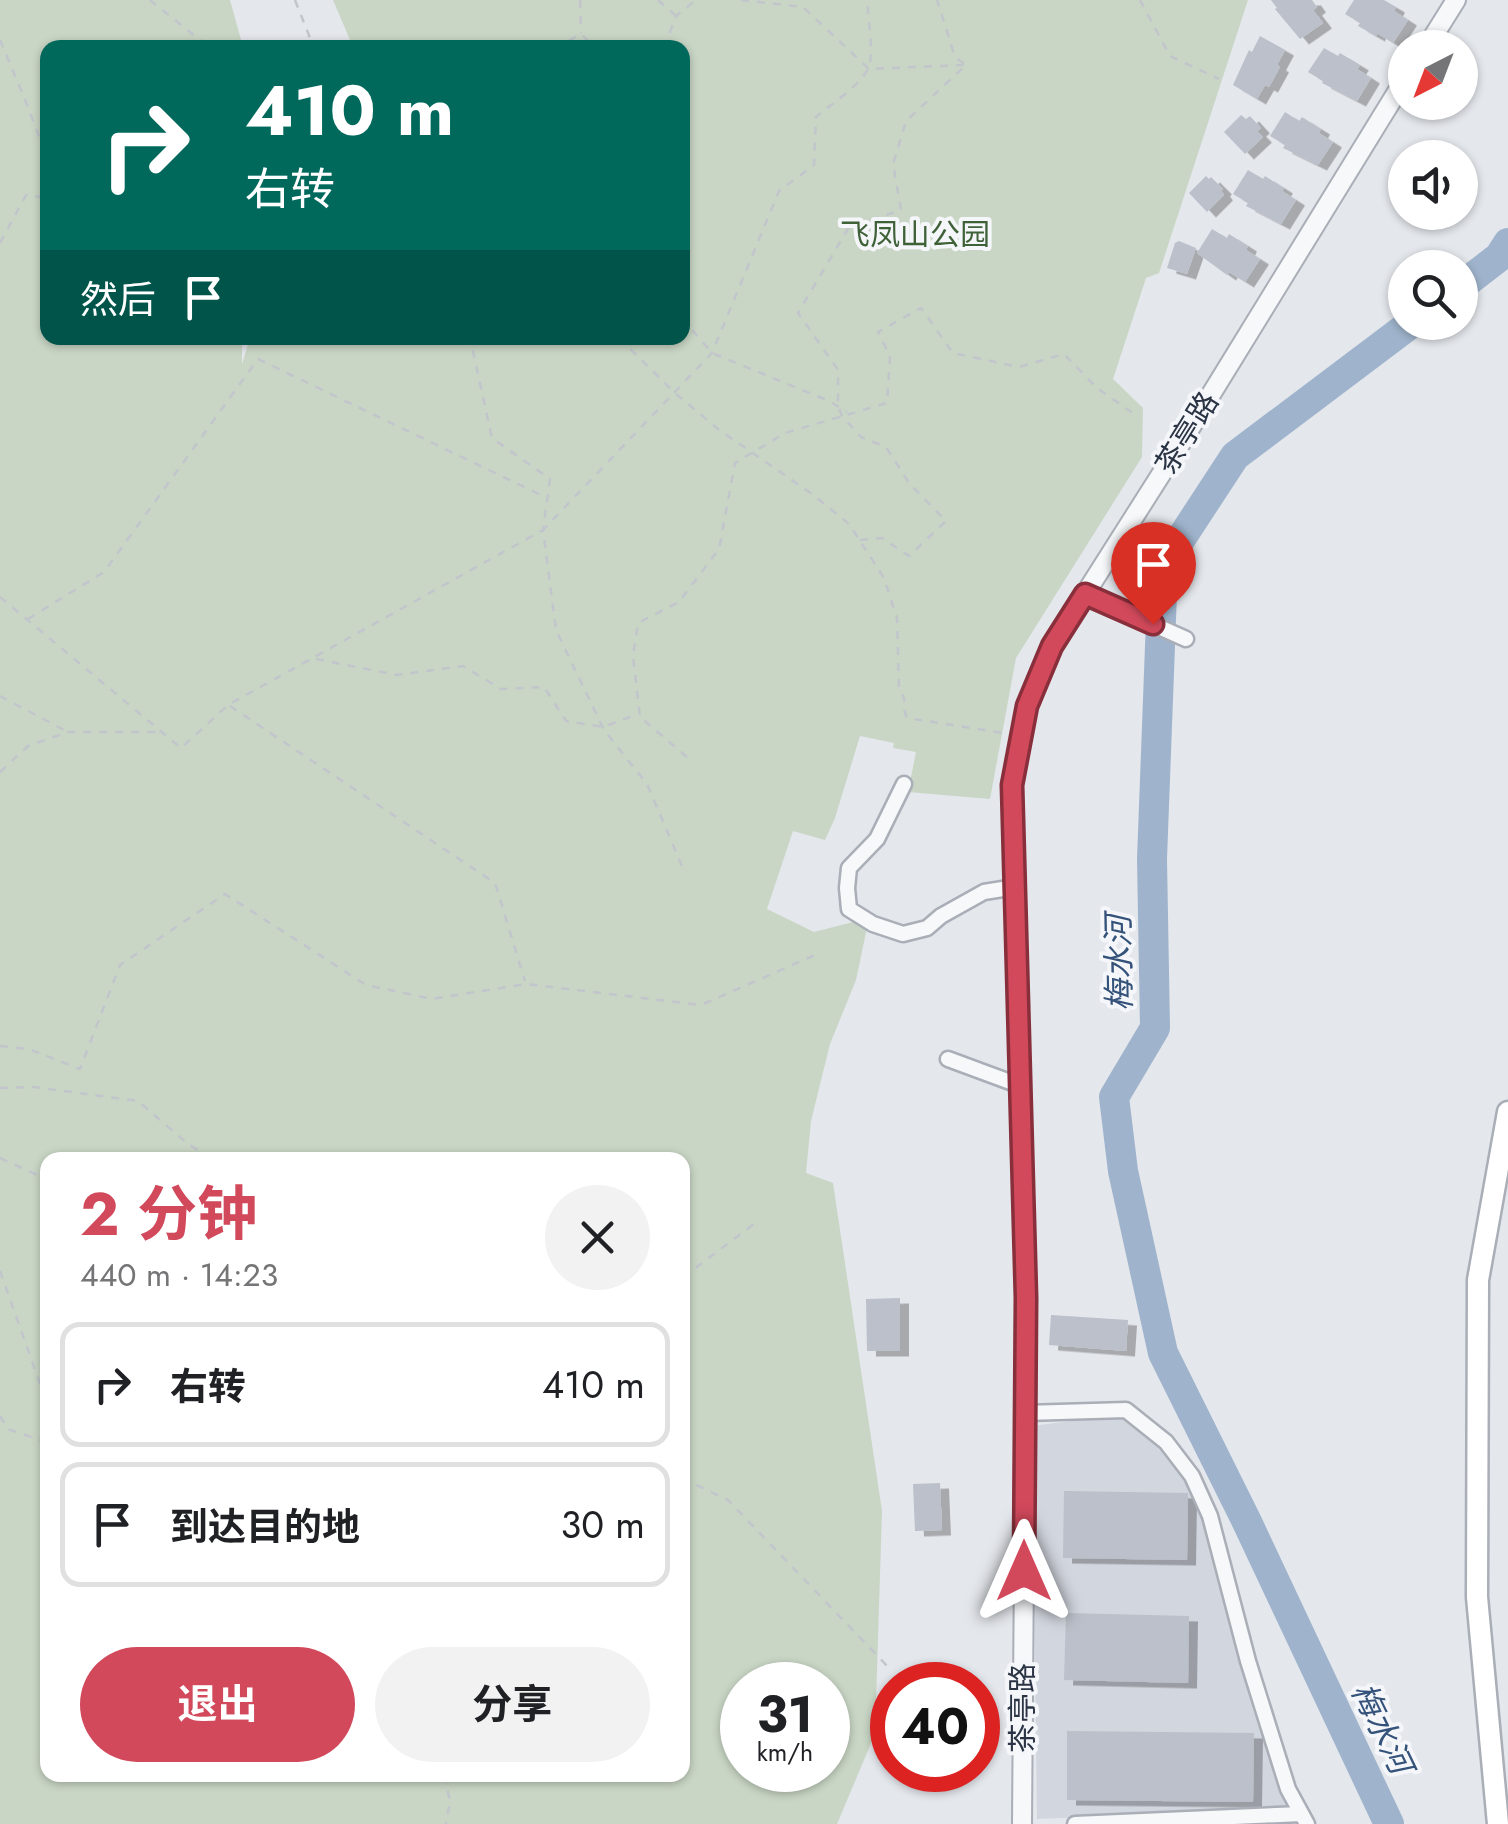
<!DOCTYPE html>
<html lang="zh">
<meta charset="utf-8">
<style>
:root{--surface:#fff;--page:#f2f2f2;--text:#202124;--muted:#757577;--line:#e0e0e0;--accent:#d1495b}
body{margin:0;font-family:Jost,"Noto Sans SC",sans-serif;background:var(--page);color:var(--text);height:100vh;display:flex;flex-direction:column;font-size:38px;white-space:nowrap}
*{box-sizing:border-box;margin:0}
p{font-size:32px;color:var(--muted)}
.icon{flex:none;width:55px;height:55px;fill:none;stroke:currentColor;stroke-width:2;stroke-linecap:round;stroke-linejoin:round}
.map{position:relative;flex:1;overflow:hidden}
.sheet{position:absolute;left:40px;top:1152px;width:650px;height:630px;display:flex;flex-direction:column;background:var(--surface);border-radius:20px;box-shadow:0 2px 8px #0004}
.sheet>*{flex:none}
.top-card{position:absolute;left:40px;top:40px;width:650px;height:305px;border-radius:20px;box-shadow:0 2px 8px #0004;background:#00695c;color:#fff;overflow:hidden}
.needle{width:65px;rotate:222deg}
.buttons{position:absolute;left:1388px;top:30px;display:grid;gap:20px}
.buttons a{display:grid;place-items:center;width:90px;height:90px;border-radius:50%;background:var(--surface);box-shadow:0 2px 8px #0004;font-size:50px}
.speed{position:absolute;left:720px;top:1662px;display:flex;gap:20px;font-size:50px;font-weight:700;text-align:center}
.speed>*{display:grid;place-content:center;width:130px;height:130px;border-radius:50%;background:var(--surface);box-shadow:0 2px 8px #0004;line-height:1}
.speed small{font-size:25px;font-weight:400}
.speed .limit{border:15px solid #d22;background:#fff;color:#111}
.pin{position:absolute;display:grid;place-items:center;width:85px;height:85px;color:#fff;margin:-102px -42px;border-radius:50% 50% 50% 0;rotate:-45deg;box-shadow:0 0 10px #0007}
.pin .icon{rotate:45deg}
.me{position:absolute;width:110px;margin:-55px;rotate:0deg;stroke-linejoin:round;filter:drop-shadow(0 0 8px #0008)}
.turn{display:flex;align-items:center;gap:35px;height:210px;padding:0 40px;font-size:45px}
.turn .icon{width:130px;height:130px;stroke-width:2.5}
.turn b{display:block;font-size:70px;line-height:85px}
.then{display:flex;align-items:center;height:95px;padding:0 40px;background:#0003;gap:20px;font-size:38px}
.round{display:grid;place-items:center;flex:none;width:105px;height:105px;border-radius:52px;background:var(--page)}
.summary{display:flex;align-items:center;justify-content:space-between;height:170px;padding:0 40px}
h1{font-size:60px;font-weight:700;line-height:75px;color:var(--accent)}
.action{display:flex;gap:20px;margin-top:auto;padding:20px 40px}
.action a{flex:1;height:115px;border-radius:60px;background:var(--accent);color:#fff;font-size:40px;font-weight:700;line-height:115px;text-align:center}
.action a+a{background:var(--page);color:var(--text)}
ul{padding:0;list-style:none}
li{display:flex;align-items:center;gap:30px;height:125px;margin:0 20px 15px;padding:0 20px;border:5px solid var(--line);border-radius:20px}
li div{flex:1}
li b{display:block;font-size:38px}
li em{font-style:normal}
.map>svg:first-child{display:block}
.built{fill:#d2d6de}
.green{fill:#c9d6c5;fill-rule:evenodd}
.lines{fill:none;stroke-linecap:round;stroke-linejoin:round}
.river{stroke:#9fb4cc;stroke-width:30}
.building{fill:#bbc0ca;filter:url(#shadow)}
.minor-casing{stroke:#a9aeb7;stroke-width:19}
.tertiary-casing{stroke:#a9aeb7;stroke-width:22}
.secondary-casing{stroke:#a9aeb7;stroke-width:25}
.path{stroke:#c2c5cb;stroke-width:2.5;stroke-dasharray:8 8;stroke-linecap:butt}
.minor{stroke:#f7f8fa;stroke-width:14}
.tertiary{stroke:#f7f8fa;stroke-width:18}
.secondary{stroke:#fff;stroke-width:20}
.route-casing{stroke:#882f3b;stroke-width:25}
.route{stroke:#d1495b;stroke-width:18}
.labels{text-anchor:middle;stroke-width:8;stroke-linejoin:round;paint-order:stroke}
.park-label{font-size:30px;fill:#3f6138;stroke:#f4f6f9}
.street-label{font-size:30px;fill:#2b3445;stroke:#f4f6f9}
.water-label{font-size:32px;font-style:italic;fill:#34527a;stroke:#f4f6f9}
</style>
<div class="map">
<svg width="1508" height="1824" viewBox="0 0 1508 1824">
<defs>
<filter id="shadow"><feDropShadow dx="9" dy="5.5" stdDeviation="0" flood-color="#0004"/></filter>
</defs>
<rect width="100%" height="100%" fill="#e4e7ec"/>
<path class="built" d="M1127,1414L1164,1444L1187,1474L1216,1555L1260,1717L1289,1809L1037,1819L1032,1426Z"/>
<path class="green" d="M0,0H230L243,47L48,48V338H242V364L250,338H682V48L353,47L333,0H1248L1159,273L1146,278L1113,379L1143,408L1142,457L1016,658L990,799L908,792L916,752L893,748L894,743L860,736L835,818L825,840L793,831L767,909L814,932L869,918L856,980L830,1044L811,1121L806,1173L833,1183L882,1511L875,1734L837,1824H0ZM48,1160H682V1775H48ZM742,1685H828V1770H742Z"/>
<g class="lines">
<path class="river" d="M1460,287L1499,257L1508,243
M1389,1824L1247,1522L1163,1353L1123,1171L1114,1097L1155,1028L1152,859L1163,566L1235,456L1413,322"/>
</g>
<path class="building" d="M1271,0H1312L1317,7L1313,10L1323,23L1300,39L1275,9L1277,8Z
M1354,0H1384L1396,7L1394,11L1408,20L1393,43L1377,33L1376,36L1358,26L1360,23L1345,14Z
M1260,36L1285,50L1277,65L1280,67L1269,87L1265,85L1257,99L1233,85L1249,50L1252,52Z
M1324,48L1338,56L1340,53L1360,65L1357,69L1371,78L1357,101L1322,83L1323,81L1308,72Z
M1285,112L1299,121L1302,117L1321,129L1319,133L1333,142L1318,165L1283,148L1285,145L1270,136Z
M1241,115L1246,119L1250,116L1261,128L1257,131L1263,137L1245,154L1224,132Z
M1248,170L1263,179L1265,176L1284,188L1282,191L1296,200L1281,224L1246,206L1248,203L1233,194Z
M1206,176L1209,179L1211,177L1223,189L1221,191L1224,195L1207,212L1189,193Z
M1212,229L1227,238L1229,234L1248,246L1246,250L1260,259L1245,282L1229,272L1227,275L1197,253Z
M1179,241L1196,248L1187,274L1167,268L1175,243Z
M900,1298V1351H867L866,1299Z
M1051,1315L1128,1320L1126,1351L1049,1345Z
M940,1483L942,1530L915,1531L913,1484Z
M1064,1491L1188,1493L1187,1560L1063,1558Z
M1066,1613L1189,1616L1188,1683L1064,1680Z
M1067,1731L1254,1733L1253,1802L1067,1800Z"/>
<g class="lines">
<g class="minor-casing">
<path id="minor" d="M1085,594L1186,639
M904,784L877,839L849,868L847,888L849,909L873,924L903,934L927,928L941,916L984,892L1015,887
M948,1059L1021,1086
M1025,1413L1126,1410L1166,1442L1192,1476L1210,1516L1248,1661L1288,1789L1307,1824
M1075,1824L1301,1814"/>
</g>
<g class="tertiary-casing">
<path id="tertiary" d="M1426,48L1456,0
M1022,1824L1026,1298L1012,785L1027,706L1052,646L1186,435L1405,79"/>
</g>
<g class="secondary-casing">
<path id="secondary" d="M1498,1824L1477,1597L1478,1280L1508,1112"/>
</g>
<path class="path" d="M150,0L210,48
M295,0L314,48
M580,0L581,33
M658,0L675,15
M741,0L803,7L869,69L964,65
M1140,0L1170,56L1219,79
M0,40L24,97L48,160
M555,48L581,34L596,48
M664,48L676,16L696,0
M0,243L26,195L48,198
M682,318L712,353L829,401L847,412
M619,338L675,393L718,429L812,494L849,524L884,578L897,618L899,689C909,702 901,707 907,718L1003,733
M860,540L882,538L909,556L946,521L909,483L886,447L861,437L842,416L838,406V370L798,313L849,227L901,210L893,164L906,121L966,65L955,57L937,0
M0,597L181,748L228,705L543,530L550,479L492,438L470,338
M28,619L104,572L258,359L547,498
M316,659L397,675L463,666L501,689L544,687L566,721L603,727L638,714
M0,696L66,731
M230,706L495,883L525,981
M687,757L640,717L633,656L638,623L679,602L719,549L735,463L785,433L887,403L890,356L878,332L921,308L953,353L1019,367L1064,354L1098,389L1133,413
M0,772L28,746L68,732H160
M682,866L647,784L604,730L556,630L543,530L712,353L779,191L814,165L816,117C830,105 864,83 869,66C874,50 868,18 867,0
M0,1046L29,1049L80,1069L120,965L225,894L366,985L432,999L526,984L701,1005L815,955
M0,1088L34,1087L138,1101L188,1144L214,1160
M0,1158L48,1180
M0,1271L44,1395L48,1399
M682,1275H686L754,1224
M0,1416L8,1429L48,1443
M682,1478L728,1500L892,1671
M444,1775L450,1801L446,1824"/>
<use href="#minor" class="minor"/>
<use href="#tertiary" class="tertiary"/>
<use href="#secondary" class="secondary"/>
</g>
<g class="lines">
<g class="route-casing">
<path id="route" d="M1024,1571L1026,1298L1012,785L1027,706L1052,646L1085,594L1153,624"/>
</g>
<use href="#route" class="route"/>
</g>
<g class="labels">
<g class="park-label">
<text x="915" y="245">飞凤山公园</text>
</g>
<g class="street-label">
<text transform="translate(1187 433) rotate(-58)" y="10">茶亭路</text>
<text transform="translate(1023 1708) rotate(-90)" y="10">茶亭路</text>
</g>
<g class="water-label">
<text transform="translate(1119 963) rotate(-91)" y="11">梅水河</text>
<text transform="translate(1382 1728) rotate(64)" y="11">梅水河</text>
</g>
</g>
</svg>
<div class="buttons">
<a><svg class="needle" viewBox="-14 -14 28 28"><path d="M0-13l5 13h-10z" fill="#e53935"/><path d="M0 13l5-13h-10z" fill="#757577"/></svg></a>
<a><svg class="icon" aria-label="sound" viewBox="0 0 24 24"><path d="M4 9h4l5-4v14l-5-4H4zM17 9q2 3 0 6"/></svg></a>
<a><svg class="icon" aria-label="search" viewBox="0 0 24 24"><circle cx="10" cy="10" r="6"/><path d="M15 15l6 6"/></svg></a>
</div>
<div class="speed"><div>31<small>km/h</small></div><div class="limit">40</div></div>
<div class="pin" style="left:1153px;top:624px;background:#d93025"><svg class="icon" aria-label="arrive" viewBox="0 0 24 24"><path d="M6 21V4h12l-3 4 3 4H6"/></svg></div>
<svg class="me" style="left:1024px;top:1571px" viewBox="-20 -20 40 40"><path d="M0-17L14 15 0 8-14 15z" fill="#d1495b" stroke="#fff" stroke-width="4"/></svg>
<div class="top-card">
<div class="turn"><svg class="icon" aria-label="right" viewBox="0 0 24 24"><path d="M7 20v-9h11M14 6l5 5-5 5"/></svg><div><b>410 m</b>右转</div></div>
<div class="then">然后<svg class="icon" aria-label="arrive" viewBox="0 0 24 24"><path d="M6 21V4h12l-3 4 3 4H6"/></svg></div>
</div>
<section class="sheet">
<div class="summary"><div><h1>2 分钟</h1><p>440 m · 14:23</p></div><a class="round"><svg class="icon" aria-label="close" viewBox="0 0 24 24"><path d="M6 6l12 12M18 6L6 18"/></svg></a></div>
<ul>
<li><svg class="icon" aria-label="right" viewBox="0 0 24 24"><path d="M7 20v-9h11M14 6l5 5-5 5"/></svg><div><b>右转</b></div><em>410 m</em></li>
<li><svg class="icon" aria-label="arrive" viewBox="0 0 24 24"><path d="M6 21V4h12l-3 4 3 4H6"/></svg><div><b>到达目的地</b></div><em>30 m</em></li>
</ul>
<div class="action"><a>退出</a><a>分享</a></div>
</section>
</div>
